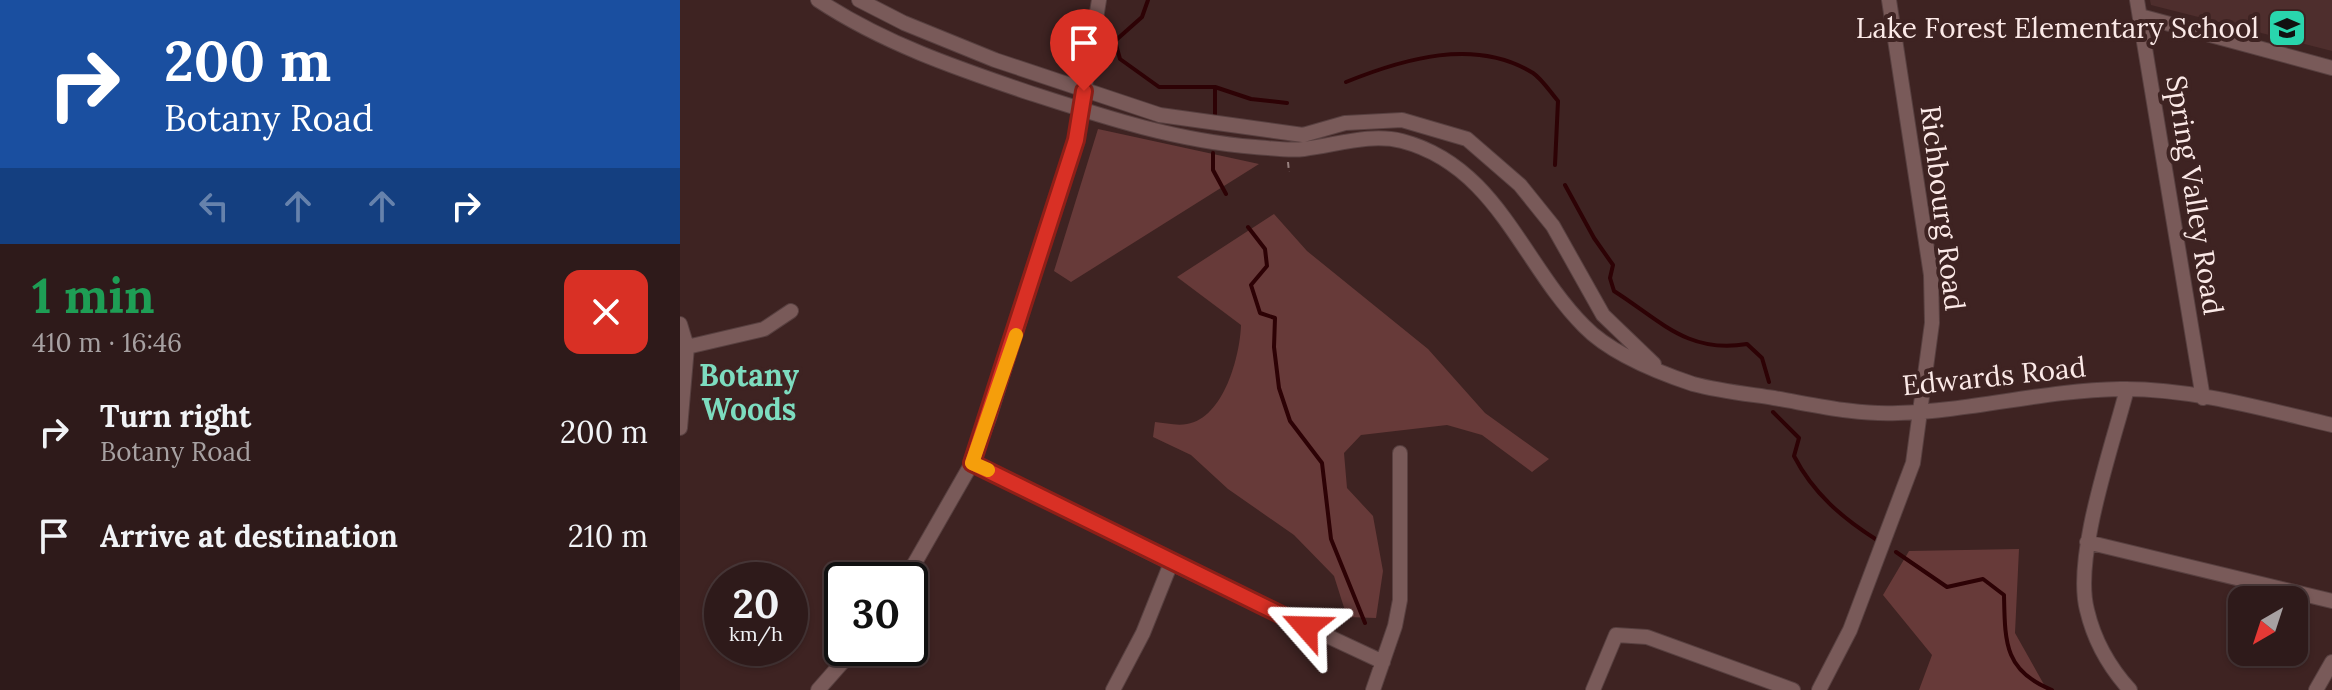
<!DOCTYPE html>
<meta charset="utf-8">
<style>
:root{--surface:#2e1a1a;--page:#3a2727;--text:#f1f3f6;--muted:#a7a1a2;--line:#493839}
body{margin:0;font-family:Lora,serif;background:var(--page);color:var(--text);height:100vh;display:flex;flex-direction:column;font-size:30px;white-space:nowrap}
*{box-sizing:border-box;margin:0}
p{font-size:26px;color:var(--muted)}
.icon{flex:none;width:44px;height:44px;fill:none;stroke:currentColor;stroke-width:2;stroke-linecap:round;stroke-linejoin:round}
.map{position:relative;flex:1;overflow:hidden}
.side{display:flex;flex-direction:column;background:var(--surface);width:680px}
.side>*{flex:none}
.top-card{background:#1a4fa0;color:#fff;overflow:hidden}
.needle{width:52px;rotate:219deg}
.fabs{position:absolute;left:1548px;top:586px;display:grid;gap:16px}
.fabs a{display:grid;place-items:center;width:80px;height:80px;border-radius:16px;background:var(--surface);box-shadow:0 2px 6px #0004,0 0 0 2px var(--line);font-size:40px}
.speed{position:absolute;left:24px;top:562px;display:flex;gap:16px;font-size:40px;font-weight:700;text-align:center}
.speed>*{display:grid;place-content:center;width:104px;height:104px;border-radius:50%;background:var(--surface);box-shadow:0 2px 6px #0004,0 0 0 2px var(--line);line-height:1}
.speed small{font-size:20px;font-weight:400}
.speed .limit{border:4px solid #111;border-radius:12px;background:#fff;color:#111}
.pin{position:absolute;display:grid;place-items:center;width:68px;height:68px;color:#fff;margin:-82px -34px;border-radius:50% 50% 50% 0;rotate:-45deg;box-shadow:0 0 8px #0007}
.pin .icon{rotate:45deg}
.me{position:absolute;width:88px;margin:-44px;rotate:295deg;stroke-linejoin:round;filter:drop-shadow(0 0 6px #0008)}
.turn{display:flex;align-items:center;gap:28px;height:168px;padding:0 32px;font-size:36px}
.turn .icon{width:104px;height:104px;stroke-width:2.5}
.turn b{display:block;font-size:56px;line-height:68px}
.lanes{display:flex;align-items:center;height:76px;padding:0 32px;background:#0003;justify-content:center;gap:40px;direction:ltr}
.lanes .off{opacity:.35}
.round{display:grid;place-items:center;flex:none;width:84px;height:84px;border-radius:16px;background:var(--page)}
.head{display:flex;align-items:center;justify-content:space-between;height:136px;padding:0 32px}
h1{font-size:48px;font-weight:800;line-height:60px;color:#1e9e55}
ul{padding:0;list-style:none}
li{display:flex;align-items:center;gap:24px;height:104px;padding:0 32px}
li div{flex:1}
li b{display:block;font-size:30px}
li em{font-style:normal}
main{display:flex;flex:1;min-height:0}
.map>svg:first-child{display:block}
.built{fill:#4e2e2d}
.green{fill:#673a39}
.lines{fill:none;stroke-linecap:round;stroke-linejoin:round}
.stream{stroke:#2d0205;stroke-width:4}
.minor-casing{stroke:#584040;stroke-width:16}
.path{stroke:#988280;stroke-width:2;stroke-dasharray:6 4;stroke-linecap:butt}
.minor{stroke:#795a59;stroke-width:14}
.route-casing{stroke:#8d1f18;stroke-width:20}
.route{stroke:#d93025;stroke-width:14}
.slow{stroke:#f59e0b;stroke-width:14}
.labels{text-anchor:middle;stroke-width:8;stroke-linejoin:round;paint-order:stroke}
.poi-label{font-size:28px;fill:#fbe9e7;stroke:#3e2322;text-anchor:end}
.street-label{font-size:28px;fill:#fbe9e7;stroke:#3e2322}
.neighbourhood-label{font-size:30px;font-weight:bold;fill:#7ddcbf;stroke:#3e2322}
</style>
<main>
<section class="side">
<div class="top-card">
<div class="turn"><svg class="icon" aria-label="right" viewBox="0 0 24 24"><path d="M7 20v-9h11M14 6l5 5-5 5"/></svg><div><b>200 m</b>Botany Road</div></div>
<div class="lanes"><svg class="icon off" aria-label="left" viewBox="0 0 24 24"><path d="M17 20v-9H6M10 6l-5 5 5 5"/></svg><svg class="icon off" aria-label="ahead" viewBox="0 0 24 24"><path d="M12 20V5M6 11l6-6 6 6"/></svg><svg class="icon off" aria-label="ahead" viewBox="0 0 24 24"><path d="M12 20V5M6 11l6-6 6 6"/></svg><svg class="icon" aria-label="right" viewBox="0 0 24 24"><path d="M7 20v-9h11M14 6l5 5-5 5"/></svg></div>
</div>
<div class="head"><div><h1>1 min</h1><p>410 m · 16:46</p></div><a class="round" style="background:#d93025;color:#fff"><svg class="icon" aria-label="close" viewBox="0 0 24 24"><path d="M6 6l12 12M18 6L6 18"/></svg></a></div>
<ul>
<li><svg class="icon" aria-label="right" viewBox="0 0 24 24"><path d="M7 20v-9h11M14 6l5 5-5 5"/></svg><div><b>Turn right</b><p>Botany Road</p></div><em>200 m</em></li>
<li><svg class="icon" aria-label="arrive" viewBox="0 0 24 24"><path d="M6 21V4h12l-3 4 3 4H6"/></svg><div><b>Arrive at destination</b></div><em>210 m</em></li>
</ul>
</section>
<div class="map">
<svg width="1652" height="690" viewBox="0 0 1652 690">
<rect width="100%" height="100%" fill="#3e2322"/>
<path class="built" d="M1470,0H1652V51L1471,5Z"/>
<path class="green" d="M418,129L579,164L391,282L374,271Z
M594,214L627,251L748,349L805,413L869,459L852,472L802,435L767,425L681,435L664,453L667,488L693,516L703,571L696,618L667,617L654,576L614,535L548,489L511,455L473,437L475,422C485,423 497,426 507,424C544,418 560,356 561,325L497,277Z
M1339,549L1335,633L1367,690H1239L1252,655L1203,595L1229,551Z"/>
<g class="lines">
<path class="stream" d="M468,0L462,17L435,41L440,59L479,87H535L571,99L607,103
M666,82C723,59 795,37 853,73C862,79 871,93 878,101L875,165
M535,114V88
M533,153V170L546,194
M885,185L914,238L933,265L930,278L934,291C981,321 1008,354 1067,344L1082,358L1089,382
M568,227L585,249L587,266L571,285L580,313L595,318L594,347L599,388L610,421L642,463L651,539L685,623
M1093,412L1119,438L1114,456C1133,493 1162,518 1197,540
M1216,552L1267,587L1303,579L1324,595C1325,642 1324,671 1372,690"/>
<g class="minor-casing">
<path id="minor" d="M138,0C203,43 276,68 350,93C424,117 497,141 575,147C591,148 608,151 624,149C657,145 690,133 722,141C817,166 842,264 904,326C931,354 977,372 1013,384C1039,391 1068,394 1094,398C1135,405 1177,415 1218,413C1292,411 1365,390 1440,389C1511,388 1584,409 1652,425
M179,0L224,23L315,60L480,115L623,135L665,123L722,120L787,139L840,185L873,226L923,315L974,364
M1457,0L1523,398
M1460,16L1652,68
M0,324L7,347L0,428
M7,347L84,329L111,311
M1447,389C1433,444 1393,557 1407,610C1414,640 1430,668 1450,690
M292,463L491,563L703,662
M1407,542L1652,601
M225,580L292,463L309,418L396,140L419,0
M138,690L175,648
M433,690L463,633L491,563
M693,690L715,626L720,600V453
M913,690L936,635L967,637L1113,690
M1139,690L1170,630L1233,463L1252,323L1251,275L1209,0
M1636,690L1652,662"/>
</g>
<path class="path" d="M608,162L609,172"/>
<use href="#minor" class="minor"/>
</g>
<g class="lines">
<g class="route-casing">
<path id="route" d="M404,91L396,140L292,463L626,627"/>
</g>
<use href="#route" class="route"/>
<path class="slow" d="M308,470L292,463L336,335"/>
</g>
<defs>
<g id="school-square" transform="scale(2)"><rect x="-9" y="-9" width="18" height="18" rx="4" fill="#29d5ad" stroke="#3e2322"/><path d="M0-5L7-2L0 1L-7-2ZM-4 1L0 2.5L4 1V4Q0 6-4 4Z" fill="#111"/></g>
</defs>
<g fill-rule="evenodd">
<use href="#school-square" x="1607" y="28"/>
</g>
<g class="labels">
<g class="poi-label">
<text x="1579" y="38">Lake Forest Elementary School</text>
</g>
<g class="street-label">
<text transform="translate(1515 195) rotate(81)" y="10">Spring Valley Road</text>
<text transform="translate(1263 208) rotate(83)" y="10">Richbourg Road</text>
<text transform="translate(1314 376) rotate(-6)" y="10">Edwards Road</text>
</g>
<g class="neighbourhood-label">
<text x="69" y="386">Botany<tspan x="69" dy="34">Woods</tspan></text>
</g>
</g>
</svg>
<div class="fabs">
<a><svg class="needle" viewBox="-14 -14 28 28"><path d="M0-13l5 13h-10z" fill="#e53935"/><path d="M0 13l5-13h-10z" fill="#a7a1a2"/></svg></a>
</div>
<div class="speed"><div>20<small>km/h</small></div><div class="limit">30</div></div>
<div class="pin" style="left:404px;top:91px;background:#d93025"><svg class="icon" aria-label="arrive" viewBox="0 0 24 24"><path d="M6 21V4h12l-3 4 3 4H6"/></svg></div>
<svg class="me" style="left:626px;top:627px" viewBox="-20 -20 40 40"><path d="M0-17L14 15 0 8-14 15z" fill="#d93025" stroke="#fff" stroke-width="4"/></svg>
</div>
</main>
